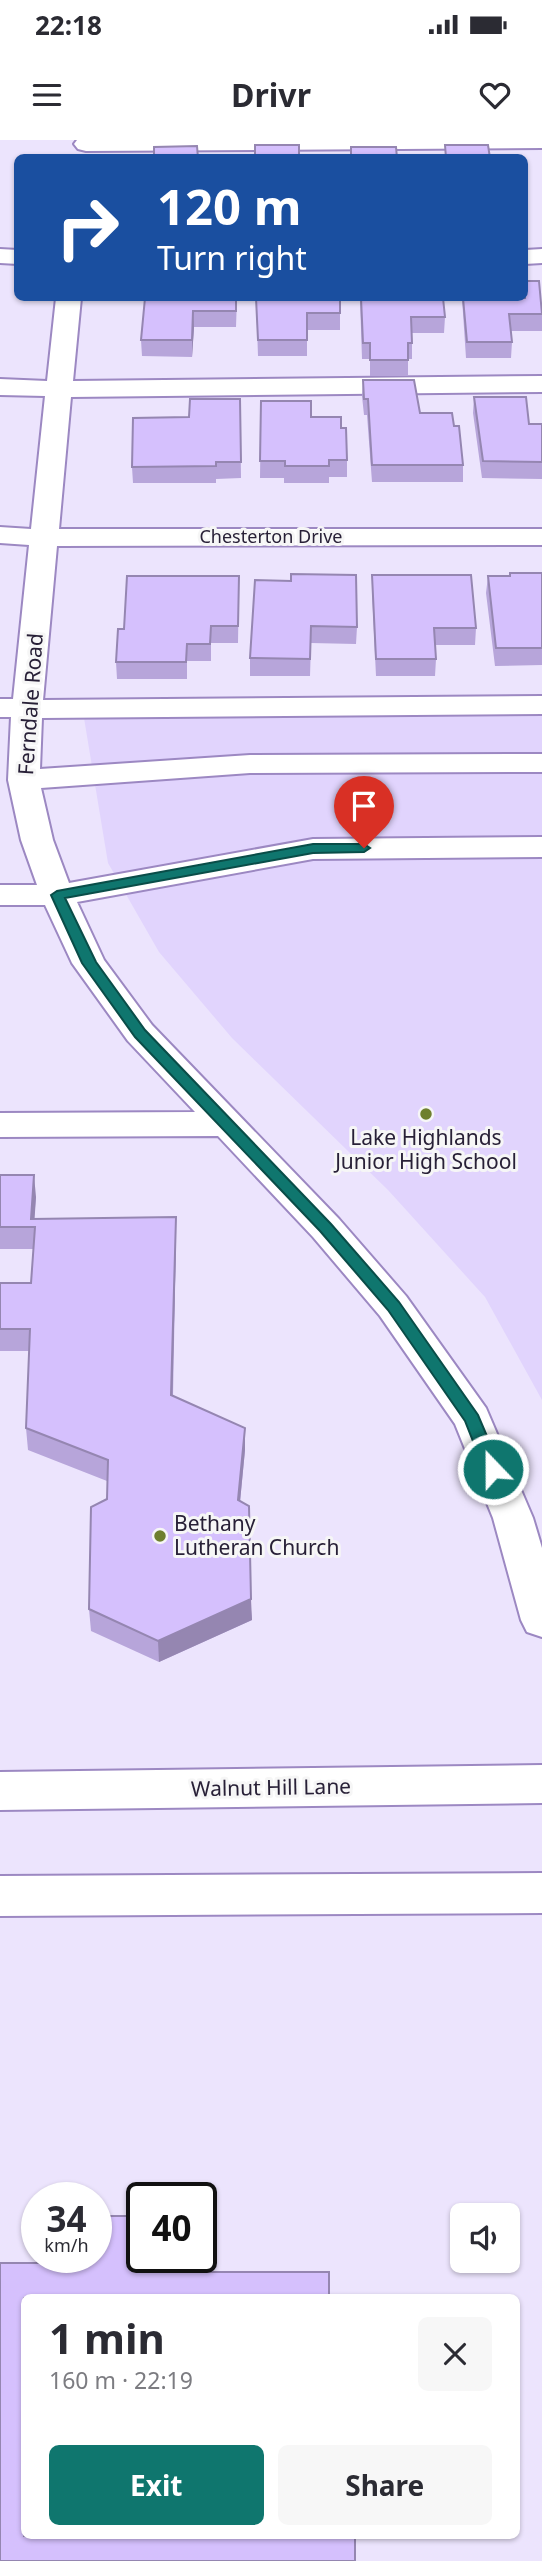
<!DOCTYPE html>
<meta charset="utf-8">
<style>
:root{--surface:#fff;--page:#f7f7f7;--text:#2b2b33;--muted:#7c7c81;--accent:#0f766e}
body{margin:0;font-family:"Noto Sans",sans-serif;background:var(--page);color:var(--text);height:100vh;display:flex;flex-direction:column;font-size:26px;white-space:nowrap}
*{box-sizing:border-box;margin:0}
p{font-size:23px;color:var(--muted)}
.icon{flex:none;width:38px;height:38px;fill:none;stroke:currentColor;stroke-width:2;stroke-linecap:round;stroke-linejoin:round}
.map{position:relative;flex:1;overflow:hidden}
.side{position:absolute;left:21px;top:2154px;width:499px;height:245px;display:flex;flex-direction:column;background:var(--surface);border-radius:10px;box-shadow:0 2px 5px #0004}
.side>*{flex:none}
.banner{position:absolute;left:14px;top:14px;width:514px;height:147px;border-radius:10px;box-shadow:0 2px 5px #0004;background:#1a4fa0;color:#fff;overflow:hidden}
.controls{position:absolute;left:450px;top:2063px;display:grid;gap:14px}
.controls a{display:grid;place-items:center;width:70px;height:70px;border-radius:10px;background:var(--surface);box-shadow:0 2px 5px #0004;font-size:35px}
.speed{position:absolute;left:21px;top:2042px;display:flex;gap:14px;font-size:35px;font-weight:700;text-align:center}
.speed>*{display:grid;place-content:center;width:91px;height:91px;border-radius:50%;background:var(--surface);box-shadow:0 2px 5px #0004;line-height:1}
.speed small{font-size:18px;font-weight:400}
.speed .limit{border:4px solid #111;border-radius:10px;background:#fff;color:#111}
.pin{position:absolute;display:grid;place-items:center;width:60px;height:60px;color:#fff;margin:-72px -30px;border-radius:50% 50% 50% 0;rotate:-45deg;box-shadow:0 0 7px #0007}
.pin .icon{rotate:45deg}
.me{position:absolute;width:77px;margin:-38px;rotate:338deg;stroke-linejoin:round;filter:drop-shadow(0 0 5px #0008)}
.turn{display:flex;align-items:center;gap:24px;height:147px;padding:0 28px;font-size:32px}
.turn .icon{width:91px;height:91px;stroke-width:2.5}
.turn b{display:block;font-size:49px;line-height:60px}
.round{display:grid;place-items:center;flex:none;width:74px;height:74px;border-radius:10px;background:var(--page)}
.overview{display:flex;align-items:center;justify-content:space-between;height:119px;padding:0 28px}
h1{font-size:42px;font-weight:700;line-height:52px}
.button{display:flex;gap:14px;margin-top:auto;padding:14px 28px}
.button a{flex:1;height:80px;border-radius:10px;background:var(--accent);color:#fff;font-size:28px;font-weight:700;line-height:80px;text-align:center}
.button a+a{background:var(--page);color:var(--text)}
.status{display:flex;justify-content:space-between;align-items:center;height:49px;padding:0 35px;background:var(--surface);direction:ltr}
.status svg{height:19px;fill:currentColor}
header{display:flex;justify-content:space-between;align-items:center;height:91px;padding:0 28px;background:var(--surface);font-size:32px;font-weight:700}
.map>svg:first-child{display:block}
.built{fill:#e1d4fd}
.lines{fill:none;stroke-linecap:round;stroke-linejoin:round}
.minor-casing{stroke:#9c88c2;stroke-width:4}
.major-casing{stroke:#9c88c2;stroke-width:4}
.minor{fill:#fff;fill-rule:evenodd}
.major{fill:#fff;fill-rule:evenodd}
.wall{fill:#b7a5da}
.shaded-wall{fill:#9586b1}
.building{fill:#d5c0fd;stroke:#9586b1;stroke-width:2}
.route{fill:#0f766e;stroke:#0a4d48;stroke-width:2}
.poi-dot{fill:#6e7f2e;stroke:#f6f6f6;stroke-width:2.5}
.labels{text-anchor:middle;stroke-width:6;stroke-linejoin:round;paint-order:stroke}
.far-street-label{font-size:18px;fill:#282037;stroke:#f6f6f6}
.street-label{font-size:21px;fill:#282037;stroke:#f6f6f6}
.poi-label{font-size:21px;fill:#282037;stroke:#f6f6f6}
</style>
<div class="status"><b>22:18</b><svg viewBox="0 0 49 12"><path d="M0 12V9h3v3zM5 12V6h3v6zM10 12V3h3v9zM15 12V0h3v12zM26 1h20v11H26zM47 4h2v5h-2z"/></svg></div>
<header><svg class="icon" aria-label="menu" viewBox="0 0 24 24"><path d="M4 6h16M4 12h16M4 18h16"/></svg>Drivr<svg class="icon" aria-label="heart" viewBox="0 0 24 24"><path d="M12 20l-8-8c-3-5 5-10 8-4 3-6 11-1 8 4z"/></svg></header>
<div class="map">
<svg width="542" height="2421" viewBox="0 0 542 2421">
<rect width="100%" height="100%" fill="#ece4fd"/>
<path class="built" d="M542,576V1260L485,1157L388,1050L232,898L159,812L108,723L84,578Z"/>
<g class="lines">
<g class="minor-casing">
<path id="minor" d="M77,0H542V8L86,11L78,9L74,4Z
M0,109L18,110V124L0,123Z
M542,109V123L525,124V110Z
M56,158H81L73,241L542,236V252L71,257L59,389H542V405L57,406L43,560L542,556V574L42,578L40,629L250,615L542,614V632L250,633L41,648L53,700L69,743L313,699L542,697V717L313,719L77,762L104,820L152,885L339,1079L406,1156L486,1268L533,1378L542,1408V1497L527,1492L521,1480L493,1378L455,1284L380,1176L313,1097L218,996L0,997V973L195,972L128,901L72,823L45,765H0V745H37L21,700L8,640L11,577H0V559H13L29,405L0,403V387L31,389L45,256L0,255V239L47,241Z"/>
</g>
<g class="major-casing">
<path id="major" d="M542,1625V1663L0,1670V1632Z
M542,1733V1773L0,1776V1736Z"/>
</g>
<use href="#minor" class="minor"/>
<use href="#major" class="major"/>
</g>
<path class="wall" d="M145,158H237L236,187H194L192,217L142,216L141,200Z
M256,158L340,173V190H307V216H258Z
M360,158H443L445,177L444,193H412V219H408V236H370V219H362Z
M462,158H525L542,167V191H511L512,202L511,218H466Z
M363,240L420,273L454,286L463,325V342H372L367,275H364L362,256Z
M474,257L529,284H542V339L482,338L473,273Z
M240,259L241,338L216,339V343H133L132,327L189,277Z
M261,261L341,288L347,320V337H329V343H284V338H260Z
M542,433V525L495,526L486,453L488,436H509Z
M372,435L476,488L475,505H435L436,519L435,536H376L372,452Z
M239,436L238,503H211V521H187V539H117L116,522L124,489Z
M255,440L357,487L356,504L311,503L310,536H250V518Z
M0,1035L36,1057L34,1079L176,1100L173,1256L245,1288V1310L240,1362L252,1480L159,1522L91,1491L89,1469L107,1359V1341L28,1310L26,1288L29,1211H0V1143H31L34,1109H0Z"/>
<path class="shaded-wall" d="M193,171L194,187L192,217V200Z
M34,1035L36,1057L34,1087L31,1079Z
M176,1077V1100L172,1277L171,1255Z
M245,1288V1310L238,1382V1360Z
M251,1459L252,1480L159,1522L158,1501Z
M155,2118H157L156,2150L155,2132Z"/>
<path class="building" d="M255,5H299V18H255Z
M445,5H488L490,18H446Z
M197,6L198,18H154V7Z
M351,7H396L397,18H351Z
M525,141H539L542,174H509L512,202H467L463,158H525Z
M145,158H236V171H193L192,200H141Z
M256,158H340V173H307V200H258Z
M361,158H443L445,177H411L412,203H408V220H370V203H363Z
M363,240H414L420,273H452L454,286H459L463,325H372L368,259H364Z
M474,257H526L529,284H542V322L483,321Z
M190,259H240L241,322H216V326L132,327L133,278L189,277Z
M261,261H311V277H341V288H346L347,320H329V326H285V321H260Z
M510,433H542V508H496L488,436H510Z
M291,434L356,435L357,487L311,486L310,519L250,518L255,440L291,441Z
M372,435H471L476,488H434L436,519H376Z
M127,436H239L238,486H211L210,504H187L186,522H116L118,489H124Z
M0,1035H34L31,1079L176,1077L171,1255L245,1288L238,1360L249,1366L251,1459L158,1501L89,1469L91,1367L107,1359L108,1320L26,1288L30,1189H0V1143H31L35,1087H0Z
M96,2076H142V2118H155V2132H329V2158H24V2396H355V2421H0V2123H44V2118H96Z"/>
<path class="route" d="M313,704H364L370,708L364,712L313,713L65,758L96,822L145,890L331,1084L399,1162L478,1275L501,1329L493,1335L484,1329L465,1281L388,1170L320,1091L135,897L82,823L51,755L57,751Z"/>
<g class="poi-dot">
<circle cx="426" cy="974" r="7"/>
<circle cx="160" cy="1396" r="7"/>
</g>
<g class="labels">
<g class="far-street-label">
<text x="271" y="403">Chesterton Drive</text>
</g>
<g class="street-label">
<text transform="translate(31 564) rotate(-86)" y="7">Ferndale Road</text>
<text transform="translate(271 1648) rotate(-1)" y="7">Walnut Hill Lane</text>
</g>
<g class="poi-label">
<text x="426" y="1005">Lake Highlands<tspan x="426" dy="24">Junior High School</tspan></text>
<text x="174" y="1391" text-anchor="start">Bethany<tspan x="174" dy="24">Lutheran Church</tspan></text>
</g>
</g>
</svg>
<div class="controls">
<a><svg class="icon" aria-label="sound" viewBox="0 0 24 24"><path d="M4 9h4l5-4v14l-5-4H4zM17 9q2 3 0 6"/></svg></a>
</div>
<div class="speed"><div>34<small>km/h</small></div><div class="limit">40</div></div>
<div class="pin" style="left:364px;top:708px;background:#d93025"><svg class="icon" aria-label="arrive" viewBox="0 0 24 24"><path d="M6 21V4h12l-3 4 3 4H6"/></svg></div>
<svg class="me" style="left:493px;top:1329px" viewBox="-20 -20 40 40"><circle r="17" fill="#0f766e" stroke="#fff" stroke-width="3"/><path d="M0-11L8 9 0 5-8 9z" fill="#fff"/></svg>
<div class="banner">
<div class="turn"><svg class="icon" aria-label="right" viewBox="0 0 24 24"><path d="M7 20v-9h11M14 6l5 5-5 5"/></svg><div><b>120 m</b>Turn right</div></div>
</div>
<section class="side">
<div class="overview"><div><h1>1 min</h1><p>160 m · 22:19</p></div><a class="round"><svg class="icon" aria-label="close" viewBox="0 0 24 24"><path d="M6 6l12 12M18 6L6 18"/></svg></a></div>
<div class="button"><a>Exit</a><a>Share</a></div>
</section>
</div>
